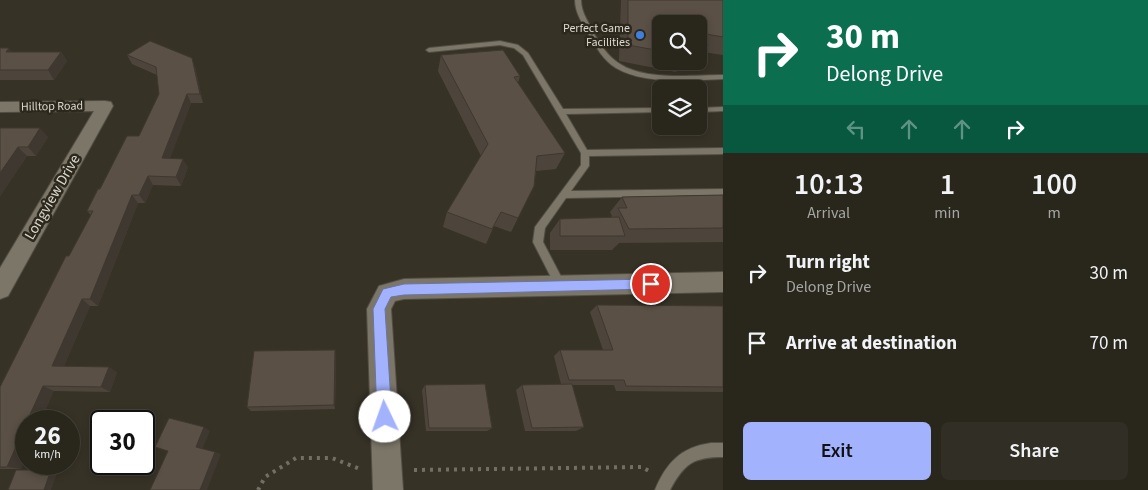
<!DOCTYPE html>
<style>
:root{--surface:#29261c;--page:#312e25;--text:#f1f3f6;--muted:#a5a5a3;--line:#45433b;--accent:#a3b2fd}
body{margin:0;font-family:"Source Sans 3",sans-serif;background:var(--page);color:var(--text);height:100vh;display:flex;flex-direction:column;font-size:19px;white-space:nowrap}
*{box-sizing:border-box;margin:0}
p{font-size:16px;color:var(--muted)}
.icon{flex:none;width:28px;height:28px;fill:none;stroke:currentColor;stroke-width:2;stroke-linecap:round;stroke-linejoin:round}
.map{position:relative;flex:1;overflow:hidden}
.drawer{display:flex;flex-direction:column;background:var(--surface);width:425px}
.drawer>*{flex:none}
.guide{background:#0b6e4f;color:#fff;overflow:hidden}
.fabs{position:absolute;left:652px;top:15px;display:grid;gap:10px}
.fabs a{display:grid;place-items:center;width:55px;height:55px;border-radius:8px;background:var(--surface);box-shadow:0 2px 8px #0003,0 0 0 1px var(--line);font-size:25px}
.speed{position:absolute;left:15px;top:410px;display:flex;gap:10px;font-size:25px;font-weight:700;text-align:center}
.speed>*{display:grid;place-content:center;width:65px;height:65px;border-radius:50%;background:var(--surface);box-shadow:0 2px 8px #0003,0 0 0 1px var(--line);line-height:1}
.speed small{font-size:12px;font-weight:400}
.speed .limit{border:2px solid #111;border-radius:8px;background:#fff;color:#111}
.pin{position:absolute;display:grid;place-items:center;width:42px;height:42px;color:#fff;margin:-21px;border:2px solid #fff;border-radius:50%;box-shadow:0 1px 5px #0007}
.me{position:absolute;width:55px;margin:-28px;rotate:357deg;stroke-linejoin:round;filter:drop-shadow(0 0 4px #0008)}
.turn{display:flex;align-items:center;gap:18px;height:105px;padding:0 20px;font-size:22px}
.turn .icon{width:65px;height:65px;stroke-width:2.5}
.turn b{display:block;font-size:35px;line-height:42px}
.lanes{display:flex;align-items:center;height:48px;padding:0 20px;background:#0003;justify-content:center;gap:25px;direction:ltr}
.lanes .off{opacity:.35}
.eta{display:flex;justify-content:space-evenly;align-items:center;height:85px;text-align:center}
.eta b{font-size:30px;font-weight:600;line-height:35px}
.action{display:flex;gap:10px;margin-top:auto;padding:10px 20px}
.action a{flex:1;height:58px;border-radius:8px;background:var(--accent);color:#111;font-size:20px;font-weight:600;line-height:58px;text-align:center}
.action a+a{background:var(--page);color:var(--text)}
ul{padding:0;list-style:none}
li{display:flex;align-items:center;gap:15px;height:70px;padding:0 20px}
li div{flex:1}
li b{display:block;font-size:19px}
li em{font-style:normal}
main{display:flex;flex:1;min-height:0}
.map>svg:first-child{display:block}
.lines{fill:none;stroke-linecap:round;stroke-linejoin:round}
.service-casing{stroke:#534f45;stroke-width:2}
.minor-casing{stroke:#534f45;stroke-width:2}
.path{stroke:#736f64;stroke-width:4;stroke-dasharray:3 5;stroke-linecap:butt}
.service{fill:#7c7668;fill-rule:evenodd}
.minor{fill:#7c7668;fill-rule:evenodd}
.wall{fill:#4d453b}
.shaded-wall{fill:#3f3830}
.building{fill:#5a5045;stroke:#3f3830}
.route{fill:#a3b2fd;stroke:#6a74a4}
.shop-dot{fill:#3f7fe0;stroke:#2d281c;stroke-width:2}
.labels{text-anchor:middle;stroke-width:5;stroke-linejoin:round;paint-order:stroke}
.far-poi-label{font-size:12px;fill:#dcd9d1;stroke:#2d281c;text-anchor:end}
.far-street-label{font-size:12px;fill:#dcd9d1;stroke:#2d281c}
.street-label{font-size:15px;fill:#dcd9d1;stroke:#2d281c}
</style>
<main>
<div class="map">
<svg width="723" height="490" viewBox="0 0 723 490">
<rect width="100%" height="100%" fill="#373226"/>
<g class="lines">
<g class="service-casing">
<path id="service" d="M575,0H581C581,12 588,21 593,32C600,44 608,57 620,64C646,81 693,75 723,75V79C691,80 645,85 616,68C604,61 596,47 589,35C583,24 575,13 575,0Z
M500,41L518,45L528,53L563,109L661,108V112L566,114L587,150L723,148V154L589,156V166L571,191L723,189V195L566,198L545,228L543,242L566,286L565,289L561,291L557,289L533,242L535,227L581,165V153L523,55L514,48L500,45L429,52L426,50L429,48Z
M723,107V111L699,112V108Z
M711,443H723V457C693,457 684,464 670,490H655C666,463 681,447 711,443Z"/>
</g>
<g class="minor-casing">
<path id="minor" d="M105,101L111,102L113,106L8,296L0,299V268L94,111L0,112V102Z
M723,272V292L404,299L395,301L391,309L403,490H373L367,309L379,286L404,279Z"/>
</g>
<path class="path" d="M414,470L642,467L651,472
M258,490L265,477L296,458H332L360,469"/>
<use href="#service" class="service"/>
<use href="#minor" class="minor"/>
</g>
<path class="wall" d="M621,0H723V55L703,52L699,58V24H661V61H684L676,72L619,61Z
M0,48L12,52H61L67,61L54,80H0Z
M127,55L195,67L203,103H191L170,158L188,167L181,186L153,185L145,203H138L98,306H90L64,366L117,372L110,392L54,391L26,421V456L21,469H0V387L91,215L87,211L100,189L139,136L159,94L157,75L132,64Z
M441,55L520,76L518,83L565,153L556,169L536,171L534,186L511,232L494,226L486,244L443,227L447,212L481,156L438,71Z
M0,128L48,137L36,156H27L0,196Z
M723,195V242L619,243L612,250H550V233L560,219L610,218L612,216L610,212L622,197Z
M597,305L723,306V392L616,391L614,385H572L584,427L576,431H525L516,390L522,385L561,384L554,356L560,350H603L590,312Z
M336,356L335,409L251,411L247,407Z
M425,385L492,428L487,431H426L422,390Z"/>
<path class="shaded-wall" d="M9,48L16,58L6,52Z
M61,52L67,61L54,80L48,70Z
M192,58L195,67L203,103L200,94Z
M187,94L191,103L167,167L162,158Z
M40,128L48,137L36,156L28,147Z
M18,147L27,156L0,196V173Z
M183,159L188,167L181,186L176,177Z
M148,176L153,185L145,203L139,195Z
M132,195L138,203L98,306L90,299Z
M82,299L90,306L62,371L52,366Z
M335,350L336,356L335,409L334,405Z
M109,367L117,372L110,392L101,387Z
M43,386L54,391L41,421H27Z
M26,424V456L21,469L7,467Z
M204,427L210,431L202,450L196,447Z
M215,452L221,454L207,490H200Z
M51,470L58,471L51,490H44Z"/>
<path class="building" d="M628,0H723V37L706,34L708,46L699,44V24H661V51L628,45Z
M150,41L192,58L200,94H187L162,158L183,159L176,177L148,176L139,195H132L90,299H82L52,366L109,367L101,387L43,386L27,421H26V424L7,467H0V387L66,256H69L93,211H87L98,189H100L127,136H139L159,94L156,67L127,55Z
M0,48H9L6,52H61L48,70H0Z
M503,50L520,76L514,77L565,153L537,156L534,186L518,218L501,212L492,229L447,212L488,144L441,55Z
M0,128H40L28,147H18L0,173Z
M723,195V228L629,229L618,208H627L622,197Z
M619,217L625,236H560V219Z
M597,305L723,306V387L626,386L624,380H569L560,350H613Z
M335,350L334,405L247,407L254,351Z
M485,384L492,428H429L425,385Z
M572,384L584,427L532,428L522,385Z
M169,418L204,427L196,447L215,452L200,490H150L168,451L155,447Z
M16,470H51L44,490H8Z"/>
<path class="route" d="M651,279L655,280L657,284L655,288L651,289L404,295L391,297L385,309L392,417L390,422L385,424L379,422L377,417L373,309L383,289L404,284Z"/>
<circle class="shop-dot" cx="640" cy="35" r="5"/>
<g class="labels">
<g class="far-poi-label">
<text x="630" y="32">Perfect Game<tspan x="630" dy="14">Facilities</tspan></text>
</g>
<g class="far-street-label">
<text transform="translate(52 106) rotate(-1)" y="4">Hilltop Road</text>
</g>
<g class="street-label">
<text transform="translate(52 197) rotate(-60)" y="5">Longview Drive</text>
</g>
</g>
</svg>
<div class="fabs">
<a><svg class="icon" aria-label="search" viewBox="0 0 24 24"><circle cx="10" cy="10" r="6"/><path d="M15 15l6 6"/></svg></a>
<a><svg class="icon" aria-label="layers" viewBox="0 0 24 24"><path d="M12 4l9 5-9 5-9-5zM3 14l9 5 9-5"/></svg></a>
</div>
<div class="speed"><div>26<small>km/h</small></div><div class="limit">30</div></div>
<div class="pin" style="left:651px;top:284px;background:#d93025"><svg class="icon" aria-label="arrive" viewBox="0 0 24 24"><path d="M6 21V4h12l-3 4 3 4H6"/></svg></div>
<svg class="me" style="left:385px;top:417px" viewBox="-20 -20 40 40"><circle r="19" fill="#fff"/><path d="M0-13L10 11 0 6-10 11z" fill="#a3b2fd"/></svg>
</div>
<section class="drawer">
<div class="guide">
<div class="turn"><svg class="icon" aria-label="right" viewBox="0 0 24 24"><path d="M7 20v-9h11M14 6l5 5-5 5"/></svg><div><b>30 m</b>Delong Drive</div></div>
<div class="lanes"><svg class="icon off" aria-label="left" viewBox="0 0 24 24"><path d="M17 20v-9H6M10 6l-5 5 5 5"/></svg><svg class="icon off" aria-label="ahead" viewBox="0 0 24 24"><path d="M12 20V5M6 11l6-6 6 6"/></svg><svg class="icon off" aria-label="ahead" viewBox="0 0 24 24"><path d="M12 20V5M6 11l6-6 6 6"/></svg><svg class="icon" aria-label="right" viewBox="0 0 24 24"><path d="M7 20v-9h11M14 6l5 5-5 5"/></svg></div>
</div>
<div class="eta">
<div><b>10:13</b><p>Arrival</p></div>
<div><b>1</b><p>min</p></div>
<div><b>100</b><p>m</p></div>
</div>
<ul>
<li><svg class="icon" aria-label="right" viewBox="0 0 24 24"><path d="M7 20v-9h11M14 6l5 5-5 5"/></svg><div><b>Turn right</b><p>Delong Drive</p></div><em>30 m</em></li>
<li><svg class="icon" aria-label="arrive" viewBox="0 0 24 24"><path d="M6 21V4h12l-3 4 3 4H6"/></svg><div><b>Arrive at destination</b></div><em>70 m</em></li>
</ul>
<div class="action"><a>Exit</a><a>Share</a></div>
</section>
</main>
